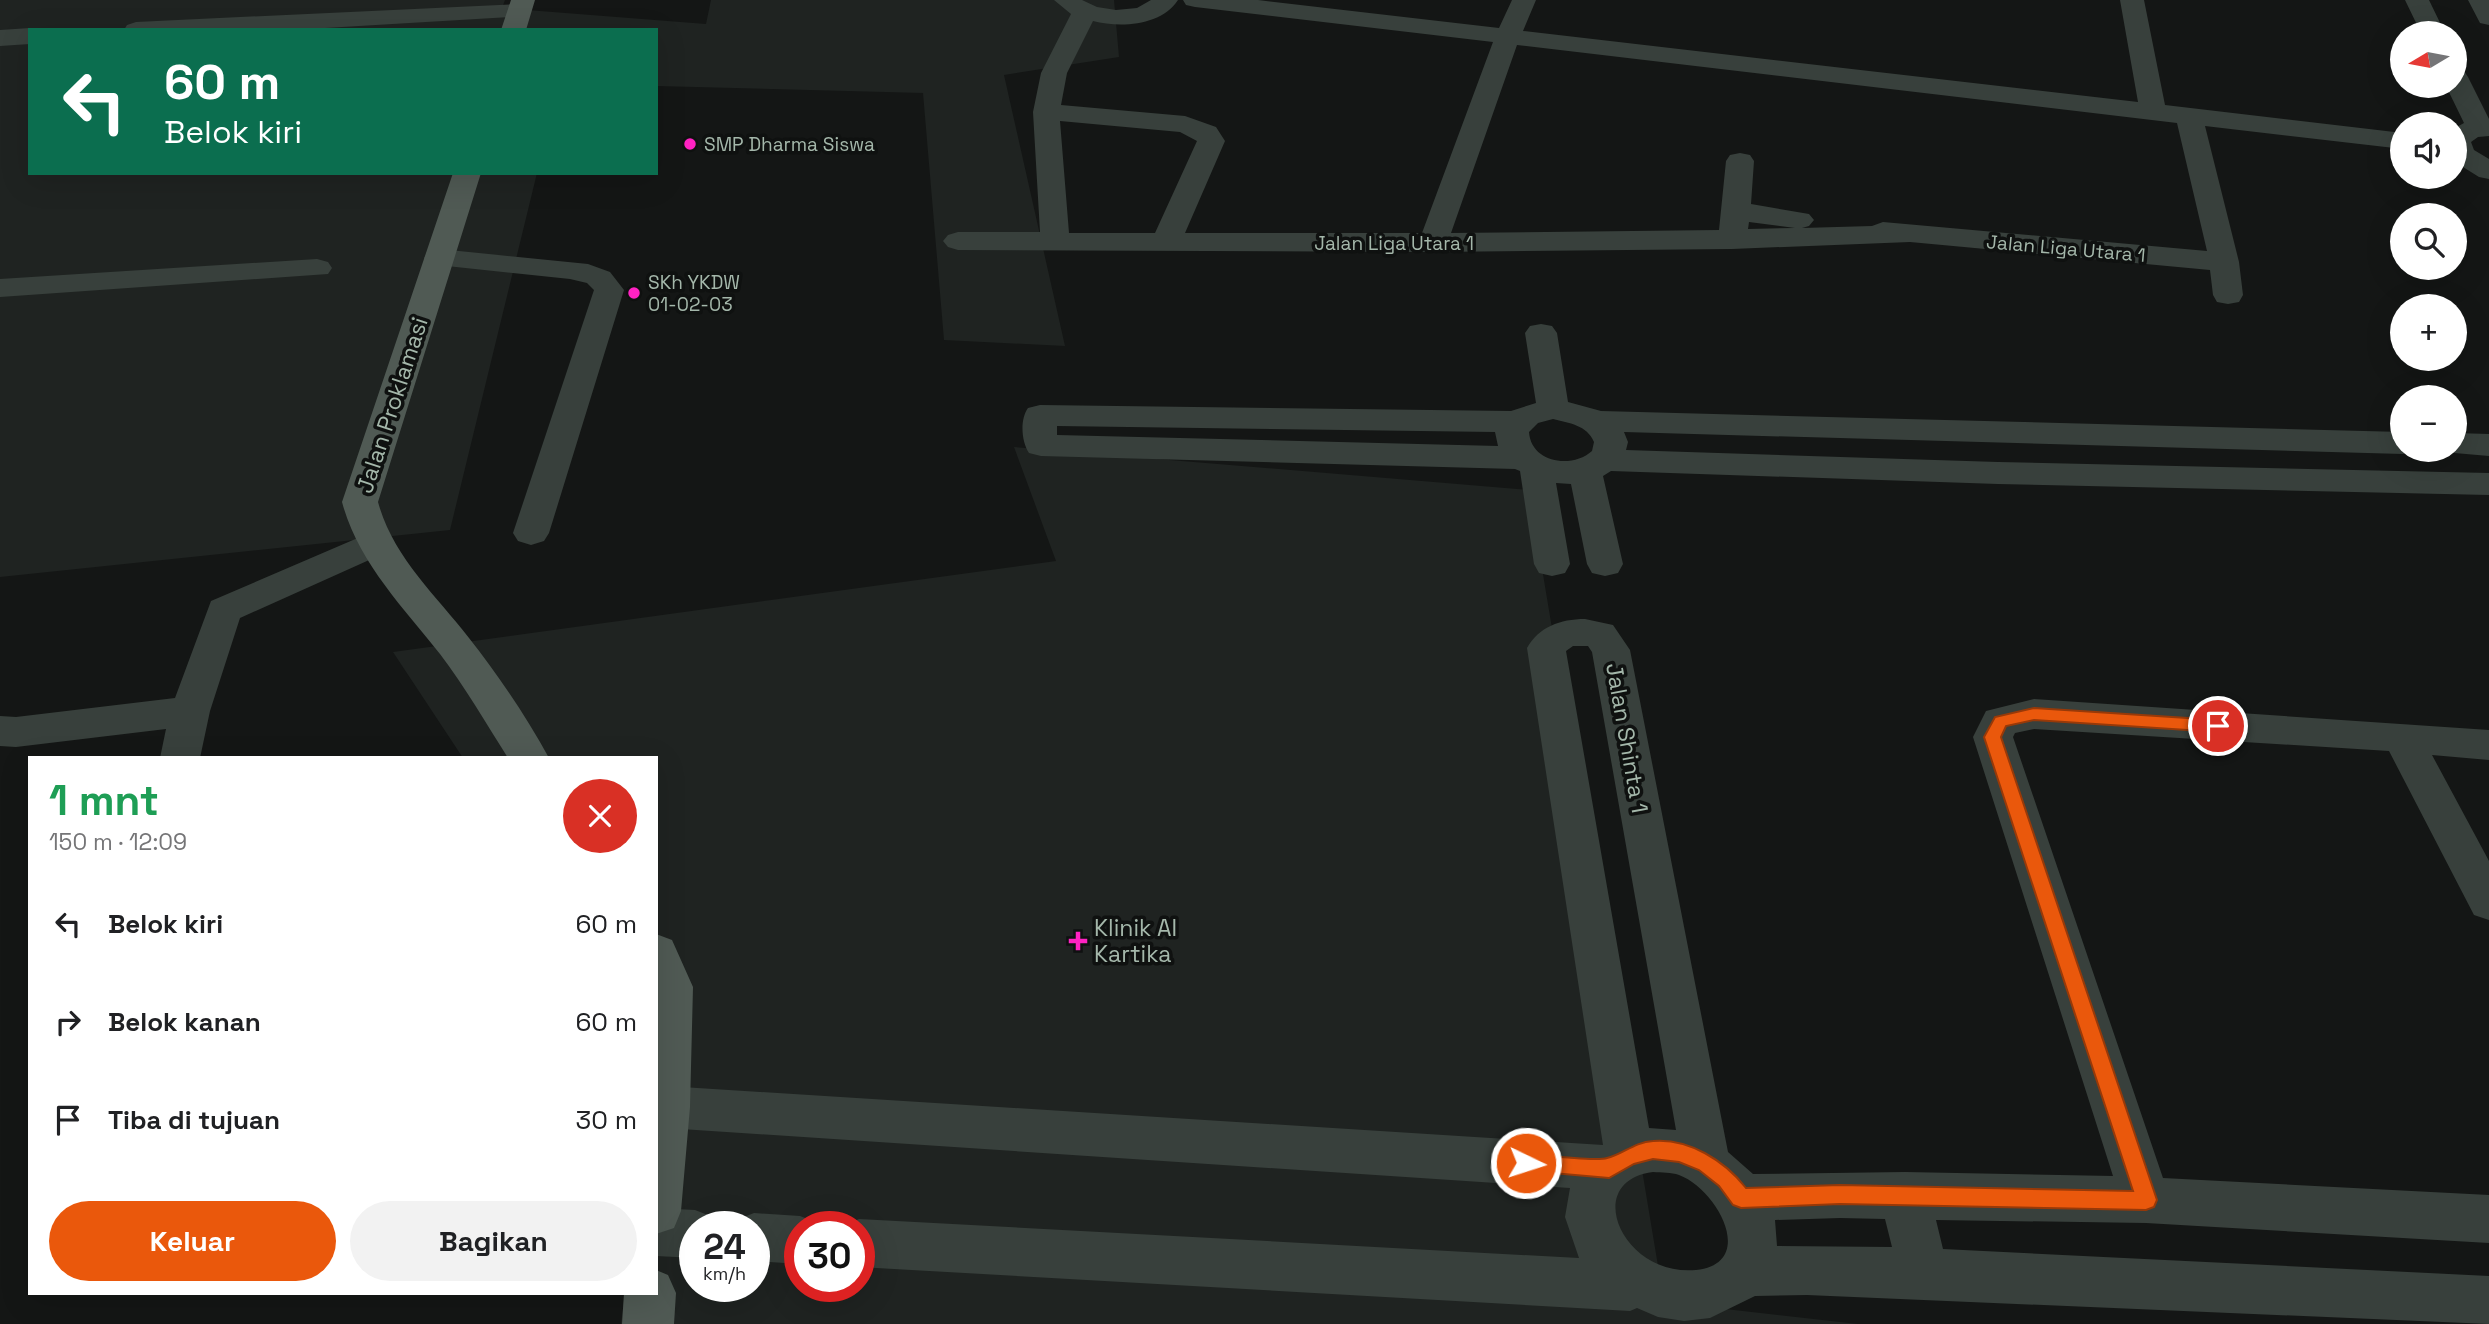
<!DOCTYPE html>
<html lang="id">
<meta charset="utf-8">
<style>
:root{--surface:#fff;--page:#f2f2f2;--text:#202124;--muted:#757577;--accent:#ea580c}
body{margin:0;font-family:"Space Grotesk",sans-serif;background:var(--page);color:var(--text);height:100vh;display:flex;flex-direction:column;font-size:26px;white-space:nowrap}
*{box-sizing:border-box;margin:0}
p{font-size:23px;color:var(--muted)}
.icon{flex:none;width:38px;height:38px;fill:none;stroke:currentColor;stroke-width:2;stroke-linecap:round;stroke-linejoin:round}
.map{position:relative;flex:1;overflow:hidden}
.panel{position:absolute;left:28px;top:756px;width:630px;height:539px;display:flex;flex-direction:column;background:var(--surface);border-radius:0px;box-shadow:0 7px 28px #0002}
.panel>*{flex:none}
.banner{position:absolute;left:28px;top:28px;width:630px;height:147px;border-radius:0px;box-shadow:0 7px 28px #0002;background:#0b6e4f;color:#fff;overflow:hidden}
.needle{width:46px;rotate:260deg}
.controls{position:absolute;left:2390px;top:21px;display:grid;gap:14px}
.controls a{display:grid;place-items:center;width:77px;height:77px;border-radius:50%;background:var(--surface);box-shadow:0 7px 28px #0002;font-size:35px}
.speed{position:absolute;left:679px;top:1211px;display:flex;gap:14px;font-size:35px;font-weight:700;text-align:center}
.speed>*{display:grid;place-content:center;width:91px;height:91px;border-radius:50%;background:var(--surface);box-shadow:0 7px 28px #0002;line-height:1}
.speed small{font-size:18px;font-weight:400}
.speed .limit{border:10px solid #d22;background:#fff;color:#111}
.pin{position:absolute;display:grid;place-items:center;width:60px;height:60px;color:#fff;margin:-30px;border:4px solid #fff;border-radius:50%;box-shadow:0 2px 7px #0007}
.me{position:absolute;width:77px;margin:-38px;rotate:94deg;stroke-linejoin:round;filter:drop-shadow(0 0 5px #0008)}
.turn{display:flex;align-items:center;gap:24px;height:147px;padding:0 21px;font-size:32px}
.turn .icon{width:91px;height:91px;stroke-width:2.5}
.turn b{display:block;font-size:49px;line-height:60px}
.round{display:grid;place-items:center;flex:none;width:74px;height:74px;border-radius:37px;background:var(--page)}
.summary{display:flex;align-items:center;justify-content:space-between;height:119px;padding:0 21px}
h1{font-size:42px;font-weight:800;line-height:52px;color:#1e9e55}
.button{display:flex;gap:14px;margin-top:auto;padding:14px 21px}
.button a{flex:1;height:80px;border-radius:42px;background:var(--accent);color:#fff;font-size:28px;font-weight:800;line-height:80px;text-align:center}
.button a+a{background:var(--page);color:var(--text)}
ul{padding:0;list-style:none}
li{display:flex;align-items:center;gap:21px;height:98px;padding:0 21px}
li div{flex:1}
li b{display:block;font-size:26px}
li em{font-style:normal}
.map>svg:first-child{display:block}
.built{fill:#1f2321;fill-rule:evenodd}
.lines{fill:none;stroke-linecap:round;stroke-linejoin:round}
.minor{fill:#38403c;fill-rule:evenodd}
.major{fill:#505a54;fill-rule:evenodd}
.route{fill:#ea580c;stroke:#983908;stroke-width:2}
.poi-dot{fill:#ff22c2;stroke:#0f1110;stroke-width:2.5}
.labels{text-anchor:middle;stroke-width:7;stroke-linejoin:round;paint-order:stroke}
.far-poi-label{font-size:19px;fill:#a4b7aa;stroke:#0f1110;text-anchor:start}
.far-street-label{font-size:19px;fill:#a4b7aa;stroke:#0f1110}
.street-label{font-size:23px;fill:#a4b7aa;stroke:#0f1110}
.poi-label{font-size:23px;fill:#a4b7aa;stroke:#0f1110;text-anchor:start}
</style>
<div class="map">
<svg width="2489" height="1324" viewBox="0 0 2489 1324">
<rect width="100%" height="100%" fill="#141615"/>
<path class="built" d="M0,0H505L502,8L706,24L711,0H1114L1119,57L1004,75L1065,346L944,340L923,93L656,86V30H30V173H537L450,530L0,577Z
M1014,447L1529,490L1664,1302L1858,1324H621L625,1293H656V758H463L393,652L1056,561ZM695,1227H754V1286H695ZM800,1227H859V1286H800Z"/>
<g class="lines">
<path class="minor" d="M1054,0H1082L1097,7L1116,10L1137,8L1151,0H1178C1161,26 1120,28 1093,21L1067,73L1061,105L1185,116L1216,127L1225,141L1185,233H1422L1493,42L1195,7L1186,5L1183,0H1258L1499,28L1512,0H1536L1523,31L2138,102L2120,0H2144L2165,105L2403,133V149L2205,126L2239,262L2243,295L2239,302L2228,304L2217,302L2213,295L2210,270L1910,242L1732,249L1433,252L958,250L948,247L943,241L948,235L958,232H1040L1033,112L1041,73L1071,14ZM1517,45L2177,123L2207,251L1883,222L1872,226L1802,228L1809,226L1814,220L1809,214L1751,204L1754,161L1750,155L1740,153L1730,155L1726,161L1719,230L1451,233ZM1060,121L1180,132L1197,141L1155,233H1069ZM1749,222L1795,228L1748,229Z
M2405,0H2429L2445,33H2421Z
M2468,0H2489V25L2480,23Z
M519,4L528,6L531,11L528,16L292,30H124L127,25L136,22Z
M30,28L35,30H30V44L0,46V30Z
M2455,69L2464,71L2468,77L2489,119V136L2478,137L2471,142L2474,150L2489,159V179L2479,177L2455,162V128L2464,123L2446,86H2455Z
M439,249L588,264L610,272L624,290L549,533L544,541L531,545L518,541L513,533L594,290L587,283L570,279L428,264L424,258L428,252Z
M317,259L328,262L332,268L328,274L0,297V279Z
M1541,324L1552,326L1557,333L1568,402L1601,411L2403,432V450H2416L2403,454L1624,432L1628,442L1626,450L1998,462L2489,473V495L1998,484L1611,471L1603,476L1623,564L1618,573L1605,576L1592,573L1587,564L1571,484L1556,483L1570,564L1565,573L1552,576L1539,573L1534,564L1520,471L1515,469L1041,456L1029,453C1021,441 1020,419 1028,408L1040,405L1511,411L1536,403L1525,333L1530,326ZM1553,419C1569,423 1587,425 1594,442L1592,451C1572,469 1531,463 1529,432L1538,423ZM1057,426L1495,432L1498,446L1057,435Z
M2455,433L2489,434V456L2443,452L2442,450H2455Z
M374,531L387,534L392,543L387,552L240,618L210,711L200,758H160L166,729L16,747L0,746V716L16,717L175,698L211,601Z
M1585,619L1613,625L1630,650L1728,1152L1753,1174L1905,1172L2113,1176L1973,737L1986,711L2034,699L2489,730V760L2432,755L2489,861V920L2474,915L2389,751L2034,729L2015,733L2013,737L2163,1178L2489,1195V1243L2146,1223L1936,1220L1943,1249L2489,1276V1324L1807,1295L1755,1296L1710,1318L1684,1321L1658,1317L1637,1308L1630,1311L859,1267V1227H841L859,1219L1579,1258L1565,1217L1570,1188L666,1128L656,1125V1089L666,1086L1603,1145L1527,648C1539,627 1560,619 1585,619ZM1573,646H1588L1592,652L1676,1130L1649,1128L1566,651ZM1653,1172C1662,1173 1671,1172 1679,1175C1717,1189 1758,1263 1696,1270C1622,1277 1581,1181 1653,1172ZM1840,1218L1885,1219L1892,1247L1777,1246L1775,1220Z
M656,1208L695,1210L713,1217L717,1227H695V1258L656,1256Z
M754,1213L800,1216L818,1223L820,1227H800V1264L754,1261V1227H733L736,1220Z"/>
<path class="major" d="M511,0H535L526,30H501Z
M453,173H481L378,502C393,557 435,594 469,638C498,675 526,716 549,758H508C486,723 465,687 440,654C403,607 358,562 342,502Z
M656,934L672,940L693,987L690,1107L681,1211L674,1228L656,1234Z
M656,1270L668,1275L676,1293L674,1324H622L624,1293H656Z"/>
</g>
<path class="route" d="M2034,708L2218,720L2226,726L2218,732L2034,720L2006,726L2001,737L2157,1200L2154,1207L2146,1210L1840,1204L1741,1208L1733,1205L1719,1186L1699,1170L1679,1162L1653,1159L1634,1164L1609,1178L1519,1170L1516,1163L1519,1156L1526,1154C1542,1155 1596,1162 1607,1158C1622,1155 1634,1142 1653,1141C1689,1138 1725,1161 1746,1188L1840,1185L2133,1191L1984,737L1995,717Z"/>
<g class="poi-dot">
<circle cx="690" cy="144" r="7"/>
<circle cx="634" cy="293" r="7"/>
<path d="M1074.5 930.5h7v7h7v7h-7v7h-7v-7h-7v-7h7z"/>
</g>
<g class="labels">
<g class="far-poi-label">
<text x="704" y="151">SMP Dharma Siswa</text>
<text x="648" y="289">SKh YKDW<tspan x="648" dy="22">01-02-03</tspan></text>
</g>
<g class="far-street-label">
<text x="1394" y="250">Jalan Liga Utara 1</text>
<text transform="translate(2066 248) rotate(5)" y="7">Jalan Liga Utara 1</text>
</g>
<g class="street-label">
<text transform="translate(392 405) rotate(-72)" y="8">Jalan Proklamasi</text>
<text transform="translate(1627 738) rotate(80)" y="8">Jalan Shinta 1</text>
</g>
<g class="poi-label">
<text x="1094" y="936">Klinik AI<tspan x="1094" dy="26">Kartika</tspan></text>
</g>
</g>
</svg>
<div class="controls">
<a><svg class="needle" viewBox="-14 -14 28 28"><path d="M0-13l5 13h-10z" fill="#e53935"/><path d="M0 13l5-13h-10z" fill="#757577"/></svg></a>
<a><svg class="icon" aria-label="sound" viewBox="0 0 24 24"><path d="M4 9h4l5-4v14l-5-4H4zM17 9q2 3 0 6"/></svg></a>
<a><svg class="icon" aria-label="search" viewBox="0 0 24 24"><circle cx="10" cy="10" r="6"/><path d="M15 15l6 6"/></svg></a>
<a>+</a>
<a>−</a>
</div>
<div class="speed"><div>24<small>km/h</small></div><div class="limit">30</div></div>
<div class="pin" style="left:2218px;top:726px;background:#d93025"><svg class="icon" aria-label="arrive" viewBox="0 0 24 24"><path d="M6 21V4h12l-3 4 3 4H6"/></svg></div>
<svg class="me" style="left:1526px;top:1163px" viewBox="-20 -20 40 40"><circle r="17" fill="#ea580c" stroke="#fff" stroke-width="3"/><path d="M0-11L8 9 0 5-8 9z" fill="#fff"/></svg>
<div class="banner">
<div class="turn"><svg class="icon" aria-label="left" viewBox="0 0 24 24"><path d="M17 20v-9H6M10 6l-5 5 5 5"/></svg><div><b>60 m</b>Belok kiri</div></div>
</div>
<section class="panel">
<div class="summary"><div><h1>1 mnt</h1><p>150 m · 12:09</p></div><a class="round" style="background:#d93025;color:#fff"><svg class="icon" aria-label="close" viewBox="0 0 24 24"><path d="M6 6l12 12M18 6L6 18"/></svg></a></div>
<ul>
<li><svg class="icon" aria-label="left" viewBox="0 0 24 24"><path d="M17 20v-9H6M10 6l-5 5 5 5"/></svg><div><b>Belok kiri</b></div><em>60 m</em></li>
<li><svg class="icon" aria-label="right" viewBox="0 0 24 24"><path d="M7 20v-9h11M14 6l5 5-5 5"/></svg><div><b>Belok kanan</b></div><em>60 m</em></li>
<li><svg class="icon" aria-label="arrive" viewBox="0 0 24 24"><path d="M6 21V4h12l-3 4 3 4H6"/></svg><div><b>Tiba di tujuan</b></div><em>30 m</em></li>
</ul>
<div class="button"><a>Keluar</a><a>Bagikan</a></div>
</section>
</div>
